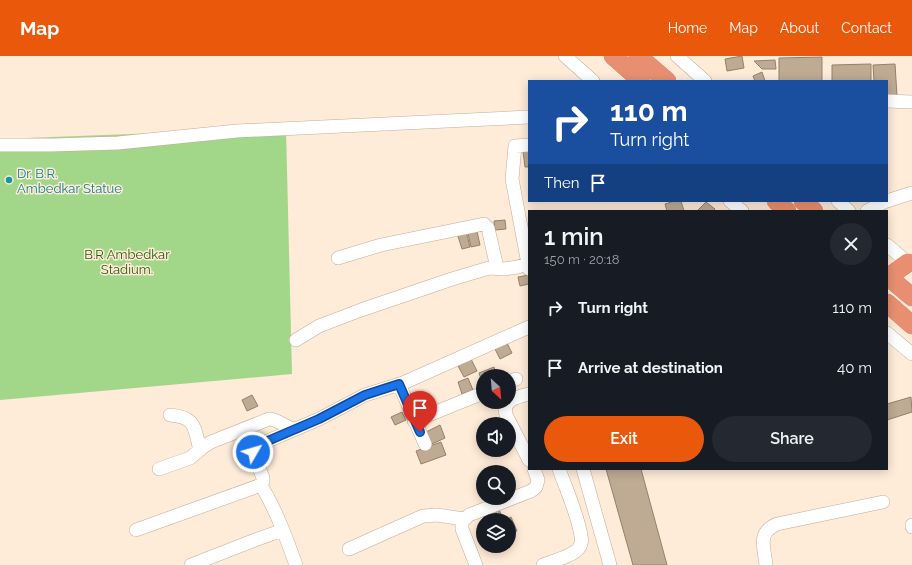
<!DOCTYPE html>
<meta charset="utf-8">
<style>
:root{--surface:#171b24;--page:#242831;--text:#f1f3f6;--muted:#9ea1a6;--accent:#ea580c}
body{margin:0;font-family:Raleway,sans-serif;background:var(--page);color:var(--text);height:100vh;display:flex;flex-direction:column;font-size:15px;white-space:nowrap}
*{box-sizing:border-box;margin:0}
p{font-size:13px;color:var(--muted)}
.icon{flex:none;width:22px;height:22px;fill:none;stroke:currentColor;stroke-width:2;stroke-linecap:round;stroke-linejoin:round}
.map{position:relative;flex:1;overflow:hidden}
.details{position:absolute;left:528px;top:154px;width:360px;height:260px;display:flex;flex-direction:column;background:var(--surface);border-radius:0px;box-shadow:0 2px 10px #0003}
.details>*{flex:none}
.top-card{position:absolute;left:528px;top:24px;width:360px;height:122px;border-radius:0px;box-shadow:0 2px 10px #0003;background:#1a4fa0;color:#fff;overflow:hidden}
.needle{width:26px;rotate:154deg}
.tools{position:absolute;left:476px;top:313px;display:grid;gap:8px}
.tools a{display:grid;place-items:center;width:40px;height:40px;border-radius:50%;background:var(--surface);box-shadow:0 2px 10px #0003;font-size:20px}
.pin{position:absolute;display:grid;place-items:center;width:34px;height:34px;color:#fff;margin:-41px -17px;border-radius:50% 50% 50% 0;rotate:-45deg;box-shadow:0 0 4px #0007}
.pin .icon{rotate:45deg}
.me{position:absolute;width:44px;margin:-22px;rotate:52deg;stroke-linejoin:round;filter:drop-shadow(0 0 3px #0008)}
.turn{display:flex;align-items:center;gap:14px;height:84px;padding:0 16px;font-size:18px}
.turn .icon{width:52px;height:52px;stroke-width:2.5}
.turn b{display:block;font-size:28px;line-height:34px}
.then{display:flex;align-items:center;height:38px;padding:0 16px;background:#0003;gap:8px;font-size:15px}
.round{display:grid;place-items:center;flex:none;width:42px;height:42px;border-radius:21px;background:var(--page)}
.summary{display:flex;align-items:center;justify-content:space-between;height:68px;padding:0 16px}
h1{font-size:24px;font-weight:600;line-height:30px}
.button{display:flex;gap:8px;margin-top:auto;padding:8px 16px}
.button a{flex:1;height:46px;border-radius:24px;background:var(--accent);color:#fff;font-size:16px;font-weight:600;line-height:46px;text-align:center}
.button a+a{background:var(--page);color:var(--text)}
ul{padding:0;list-style:none}
li{display:flex;align-items:center;gap:12px;height:60px;padding:0 16px}
li div{flex:1}
li b{display:block;font-size:15px}
li em{font-style:normal}
header{display:flex;align-items:center;gap:24px;box-sizing:border-box;height:56px;padding:0 20px;background:var(--accent);color:#fff}
header strong{font-size:19px}
nav{display:flex;gap:22px;margin-inline-start:auto;font-size:14px}
.map>svg:first-child{display:block}
.green{fill:#a2d688}
.building{fill:#bfaa93;stroke:#95816b}
.lines{fill:none;stroke-linecap:round;stroke-linejoin:round}
.minor-casing{stroke:#c3ad97;stroke-width:14}
.highway-casing{stroke:#fff;stroke-width:20}
.minor{stroke:#fff;stroke-width:13}
.highway{stroke:#e98f71;stroke-width:19}
.route-casing{stroke:#114b97;stroke-width:10}
.route{stroke:#1a73e8;stroke-width:7}
.culture-dot{fill:#0f9aa8;stroke:#feebd8;stroke-width:1.5}
.labels{text-anchor:middle;stroke-width:3;stroke-linejoin:round;paint-order:stroke}
.culture-label{font-size:13px;fill:#0d838f;stroke:#feebd8;text-anchor:start}
.park-label{font-size:13px;fill:#2b5b04;stroke:#feebd8}
</style>
<header>
<strong>Map</strong>
<nav><a>Home</a><a>Map</a><a>About</a><a>Contact</a></nav>
</header>
<div class="map">
<svg width="912" height="509" viewBox="0 0 912 509">
<rect width="100%" height="100%" fill="#feebd8"/>
<path class="green" d="M286,72L292,318L0,344V83Z"/>
<path class="building" d="M742,0L744,12L727,15L725,3Z
M822,1V25H779V2Z
M775,4L776,13H762L754,5Z
M871,8V25H832V9Z
M895,8L897,40H887V25H874L873,9Z
M762,16L765,25H755L753,20Z
M523,95H529V111H525Z
M675,145H681L684,155H667L665,148Z
M706,146L715,153L713,155H697Z
M505,164L506,173L495,174L494,165Z
M476,171L480,189L471,191L467,173Z
M466,175L470,191L462,193L457,177Z
M529,219V228L520,230L518,221Z
M506,285L512,297L500,303L494,291Z
M470,301L477,315L464,321L457,308Z
M494,311L497,320H483V329L479,317Z
M468,322L473,334L462,338L458,326Z
M252,339L258,350L247,355L242,344Z
M430,339L436,352L421,360L414,347Z
M911,341L912,356L887,364V348Z
M402,356L406,364L395,369L391,361Z
M440,369L445,382L432,388L426,376Z
M441,386L446,399L421,408L416,395Z
M606,413H641L667,509H633Z
M498,451L503,463L485,464L482,458Z
M511,461L517,475L509,478V464H505Z"/>
<g class="lines">
<g class="minor-casing">
<path id="minor" d="M565,0L593,25
M677,0L705,25
M887,45L912,46
M0,89H52L118,87L237,75L529,61
M529,89L515,90L512,123L529,213
M730,145L742,155
M838,145L849,155
M887,145L912,137
M867,155L886,145
M887,189L912,210
M338,202L381,189L484,168L488,172L497,212
M887,277L912,298
M296,284L319,270L361,254L452,223L489,212L504,213L518,211L528,207
M509,326L516,323
M399,328L425,388
M529,338C517,341 502,344 506,359L529,404
M170,359C196,361 194,371 200,394
M414,365L483,337
M159,413L190,402L203,391L211,386L269,363C277,363 285,371 294,373
M583,413L610,509
M261,429C276,454 286,481 296,509
M912,469V471
M136,474L261,429L263,425V422L253,396L256,390L319,363L365,339L403,327L529,271
M349,493L423,460L437,459L464,463
M191,509L255,484L283,474
M476,509L462,473V466L469,459L531,435L536,431L538,424L534,413
M543,509C553,505 573,500 579,492C581,489 582,484 581,480C578,459 566,433 559,413
M766,509C764,490 757,477 777,468L883,446"/>
</g>
<g class="highway-casing">
<path id="highway" d="M613,0L641,25
M638,0L667,25
M776,145L787,155
M803,145L814,155
M887,220L912,241
M888,221L908,207
M887,247L912,269"/>
</g>
<use href="#minor" class="minor"/>
<use href="#highway" class="highway"/>
</g>
<g class="lines">
<g class="route-casing">
<path id="route" d="M253,396V392L256,390L319,363L365,339L399,328L420,376"/>
</g>
<use href="#route" class="route"/>
</g>
<circle class="culture-dot" cx="9" cy="124" r="4"/>
<g class="labels">
<g class="culture-label">
<text x="17" y="122">Dr. B.R.<tspan x="17" dy="15">Ambedkar Statue</tspan></text>
</g>
<g class="park-label">
<text x="127" y="203">B.R Ambedkar<tspan x="127" dy="15">Stadium.</tspan></text>
</g>
</g>
</svg>
<div class="tools">
<a><svg class="needle" viewBox="-14 -14 28 28"><path d="M0-13l5 13h-10z" fill="#e53935"/><path d="M0 13l5-13h-10z" fill="#9ea1a6"/></svg></a>
<a><svg class="icon" aria-label="sound" viewBox="0 0 24 24"><path d="M4 9h4l5-4v14l-5-4H4zM17 9q2 3 0 6"/></svg></a>
<a><svg class="icon" aria-label="search" viewBox="0 0 24 24"><circle cx="10" cy="10" r="6"/><path d="M15 15l6 6"/></svg></a>
<a><svg class="icon" aria-label="layers" viewBox="0 0 24 24"><path d="M12 4l9 5-9 5-9-5zM3 14l9 5 9-5"/></svg></a>
</div>
<div class="pin" style="left:420px;top:376px;background:#d93025"><svg class="icon" aria-label="arrive" viewBox="0 0 24 24"><path d="M6 21V4h12l-3 4 3 4H6"/></svg></div>
<svg class="me" style="left:253px;top:396px" viewBox="-20 -20 40 40"><circle r="17" fill="#1a73e8" stroke="#fff" stroke-width="3"/><path d="M0-11L8 9 0 5-8 9z" fill="#fff"/></svg>
<div class="top-card">
<div class="turn"><svg class="icon" aria-label="right" viewBox="0 0 24 24"><path d="M7 20v-9h11M14 6l5 5-5 5"/></svg><div><b>110 m</b>Turn right</div></div>
<div class="then">Then<svg class="icon" aria-label="arrive" viewBox="0 0 24 24"><path d="M6 21V4h12l-3 4 3 4H6"/></svg></div>
</div>
<section class="details">
<div class="summary"><div><h1>1 min</h1><p>150 m · 20:18</p></div><a class="round"><svg class="icon" aria-label="close" viewBox="0 0 24 24"><path d="M6 6l12 12M18 6L6 18"/></svg></a></div>
<ul>
<li><svg class="icon" aria-label="right" viewBox="0 0 24 24"><path d="M7 20v-9h11M14 6l5 5-5 5"/></svg><div><b>Turn right</b></div><em>110 m</em></li>
<li><svg class="icon" aria-label="arrive" viewBox="0 0 24 24"><path d="M6 21V4h12l-3 4 3 4H6"/></svg><div><b>Arrive at destination</b></div><em>40 m</em></li>
</ul>
<div class="button"><a>Exit</a><a>Share</a></div>
</section>
</div>
